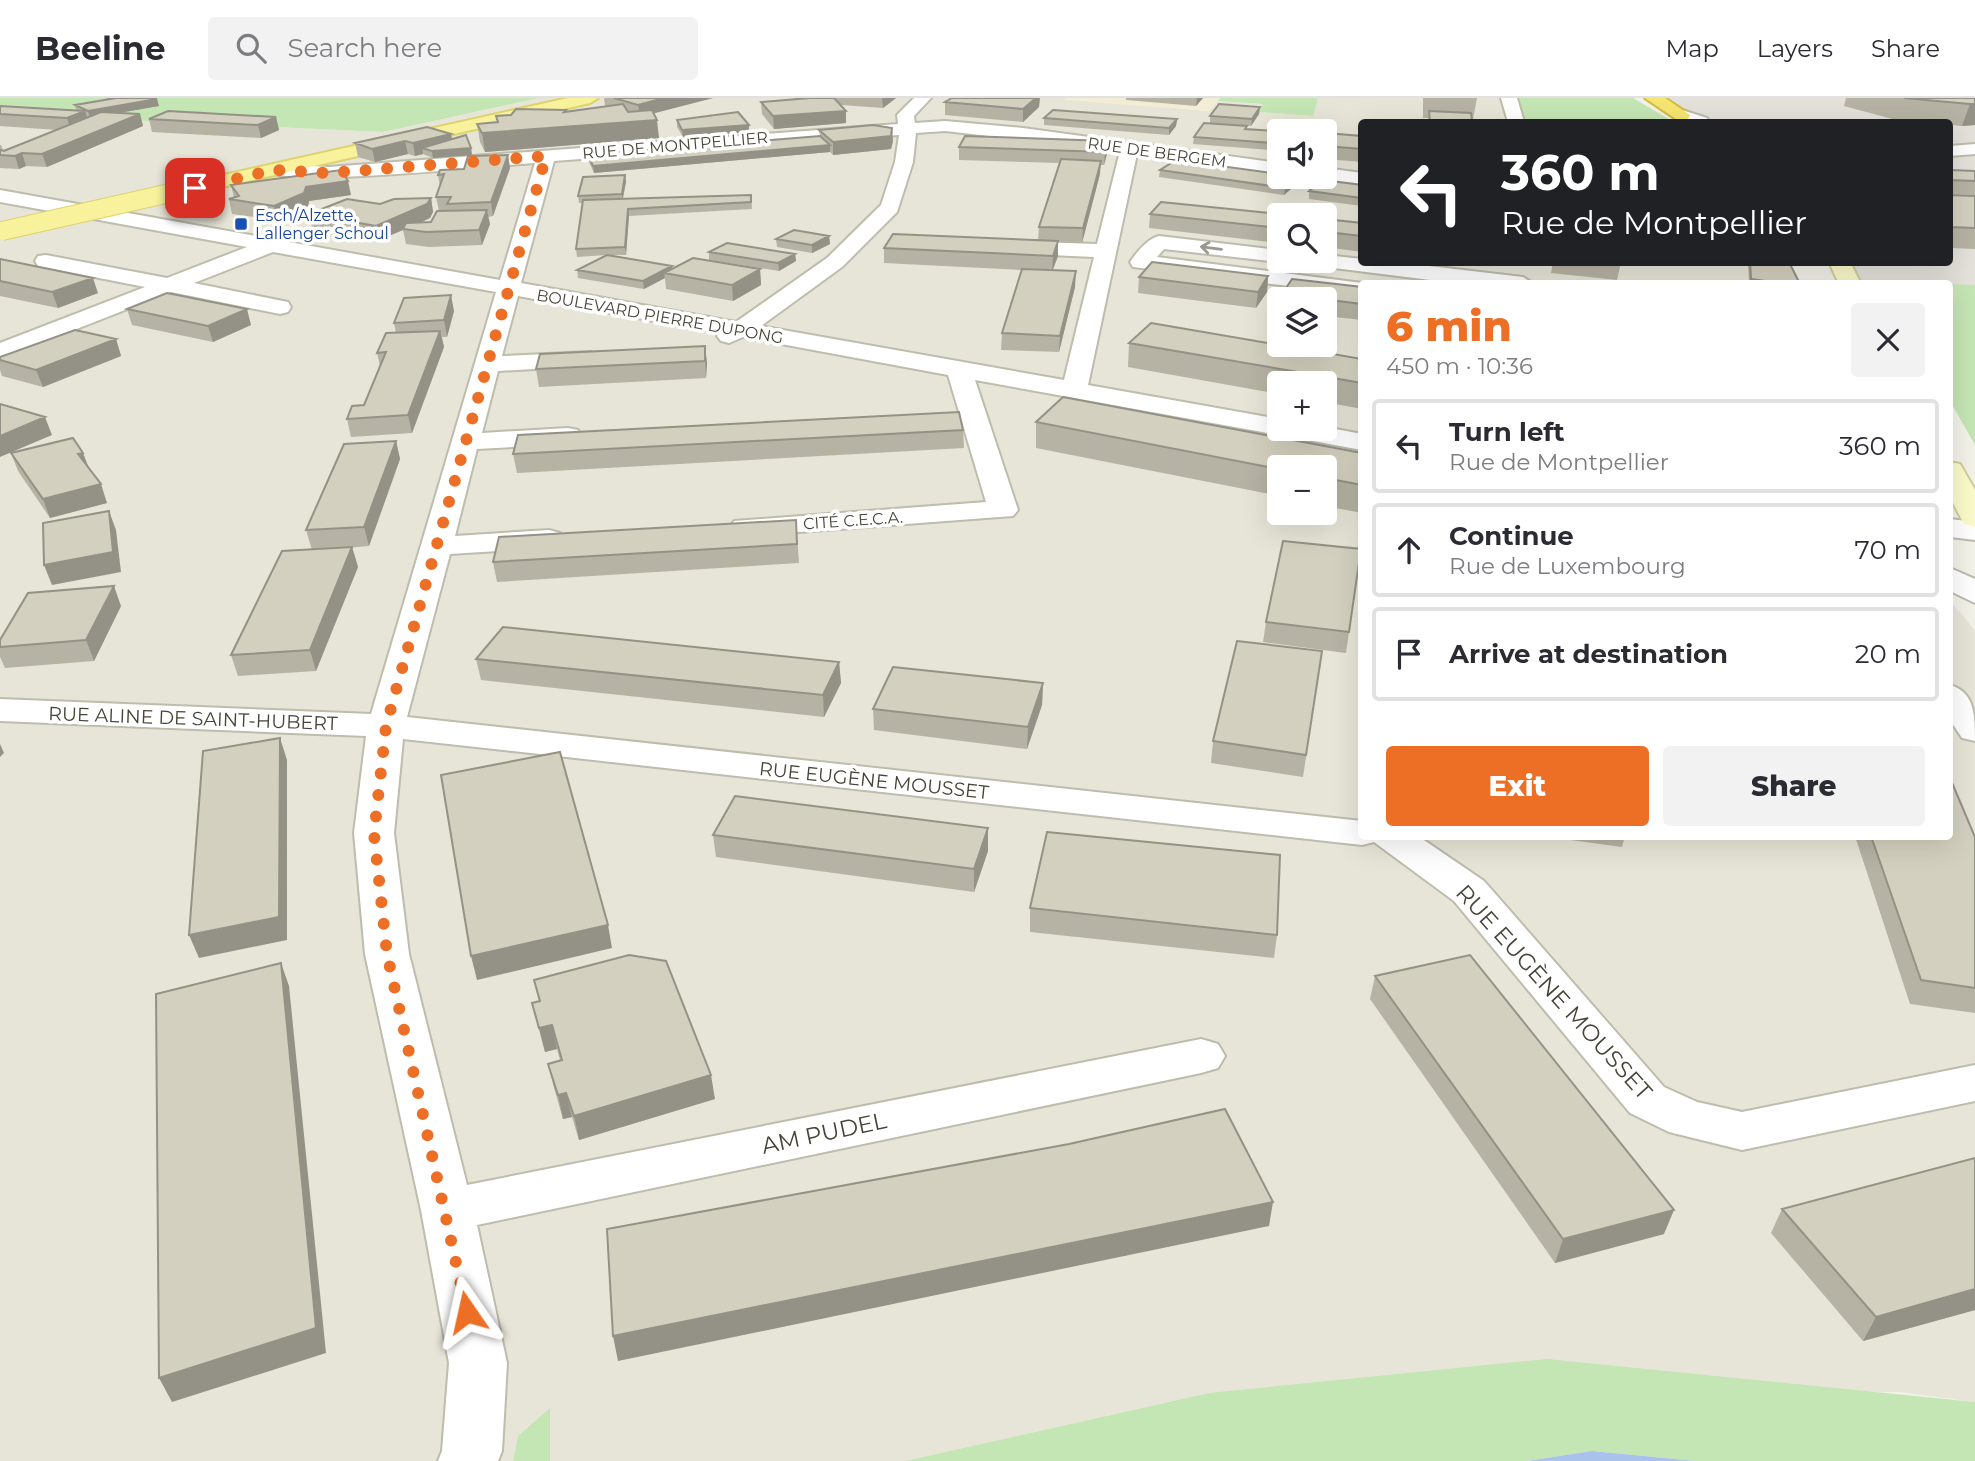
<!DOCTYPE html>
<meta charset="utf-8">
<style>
:root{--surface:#fff;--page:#f2f2f3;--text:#2b2b33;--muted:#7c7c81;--line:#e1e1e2;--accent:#ed6e25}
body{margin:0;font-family:Montserrat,sans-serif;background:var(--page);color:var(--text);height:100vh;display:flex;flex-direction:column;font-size:26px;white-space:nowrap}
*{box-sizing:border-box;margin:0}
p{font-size:23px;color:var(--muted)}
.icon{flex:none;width:38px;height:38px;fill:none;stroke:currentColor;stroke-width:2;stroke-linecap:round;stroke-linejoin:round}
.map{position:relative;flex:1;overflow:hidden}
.drawer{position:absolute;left:1358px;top:182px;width:595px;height:560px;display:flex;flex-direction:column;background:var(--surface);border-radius:7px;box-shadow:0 7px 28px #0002}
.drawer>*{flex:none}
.banner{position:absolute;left:1358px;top:21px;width:595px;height:147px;border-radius:7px;box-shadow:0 7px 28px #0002;background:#202124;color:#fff;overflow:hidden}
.buttons{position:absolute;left:1267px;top:21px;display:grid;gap:14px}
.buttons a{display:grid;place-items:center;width:70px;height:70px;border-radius:7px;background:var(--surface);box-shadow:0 7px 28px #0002;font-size:35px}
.pin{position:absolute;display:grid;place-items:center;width:60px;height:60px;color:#fff;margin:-30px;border-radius:14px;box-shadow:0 4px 10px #0006}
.me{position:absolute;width:77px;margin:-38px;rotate:349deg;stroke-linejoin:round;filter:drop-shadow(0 0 5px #0008)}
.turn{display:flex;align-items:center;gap:24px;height:147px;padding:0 28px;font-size:32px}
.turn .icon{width:91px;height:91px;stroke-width:2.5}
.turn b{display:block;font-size:49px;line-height:60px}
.round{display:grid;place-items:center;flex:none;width:74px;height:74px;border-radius:7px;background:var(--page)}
.overview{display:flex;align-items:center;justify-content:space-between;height:119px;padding:0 28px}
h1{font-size:42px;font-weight:800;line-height:52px;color:var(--accent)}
.cta{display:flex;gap:14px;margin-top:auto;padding:14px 28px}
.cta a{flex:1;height:80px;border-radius:7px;background:var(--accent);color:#fff;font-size:28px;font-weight:800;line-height:80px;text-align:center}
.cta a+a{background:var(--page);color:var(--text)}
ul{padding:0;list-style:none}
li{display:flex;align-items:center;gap:21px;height:94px;margin:0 14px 10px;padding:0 14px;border:4px solid var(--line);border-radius:7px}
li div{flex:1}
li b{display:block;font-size:26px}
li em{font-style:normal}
header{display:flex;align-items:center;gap:42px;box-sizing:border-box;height:98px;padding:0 35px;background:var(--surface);border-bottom:2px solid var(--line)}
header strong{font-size:33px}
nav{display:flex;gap:38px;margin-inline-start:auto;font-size:24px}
.search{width:490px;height:63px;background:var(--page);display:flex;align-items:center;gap:18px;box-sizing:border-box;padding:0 24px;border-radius:7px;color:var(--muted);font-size:26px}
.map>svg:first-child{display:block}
.residential{fill:#e7e5d7;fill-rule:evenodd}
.commercial{fill:#f4edd5}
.industrial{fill:#e3e1da}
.green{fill:#c4e5b4}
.water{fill:#a9c2ec}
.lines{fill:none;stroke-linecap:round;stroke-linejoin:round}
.street-casing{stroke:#bebcac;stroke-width:4}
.secondary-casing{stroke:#d0ce9a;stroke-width:4}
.primary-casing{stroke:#ddd36d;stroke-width:4}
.highway-casing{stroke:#d4bd41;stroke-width:4}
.street{fill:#fff;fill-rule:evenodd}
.secondary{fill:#fbfaca;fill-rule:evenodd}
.primary{fill:#f8f29d;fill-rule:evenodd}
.highway{fill:#f5e571;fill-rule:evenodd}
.primary-bridge-casing{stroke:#ddd36d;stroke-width:20;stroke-linecap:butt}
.primary-bridge{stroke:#f8f29d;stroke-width:18}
.wall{fill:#b6b3a4}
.shaded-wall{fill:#949286}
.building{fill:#d4d0bf;stroke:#949286;stroke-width:2}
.oneway{stroke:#999891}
.route{stroke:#ed6e25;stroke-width:12;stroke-dasharray:0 21.6}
.transit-dot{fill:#1a4fb4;stroke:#fff;stroke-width:2.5}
.labels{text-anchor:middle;stroke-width:7;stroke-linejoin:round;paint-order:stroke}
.far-street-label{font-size:16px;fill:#464437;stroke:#fff}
.far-transit-label{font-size:16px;fill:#164399;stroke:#fff;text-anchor:start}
.street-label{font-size:19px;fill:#464437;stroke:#fff}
.near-street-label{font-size:23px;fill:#464437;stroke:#fff}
</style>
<header>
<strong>Beeline</strong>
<div class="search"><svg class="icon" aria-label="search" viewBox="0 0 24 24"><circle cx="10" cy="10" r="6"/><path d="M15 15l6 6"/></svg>Search here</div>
<nav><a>Map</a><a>Layers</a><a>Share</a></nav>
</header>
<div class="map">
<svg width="1975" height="1363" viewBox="0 0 1975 1363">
<rect width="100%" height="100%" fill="#f3f2e9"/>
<path class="residential" d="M539,0H1066L1209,13L1218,3L1264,6L1260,14L1312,18L1318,0H1509L1516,24H1362V164H1772L1794,185L1362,186V738H1950V504L1962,516L1975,533V1304L1899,1294L1209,1295L905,1363H550V1311L518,1338L513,1363H0V16L383,34ZM1279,33H1325V79H1279ZM1279,117H1325V163H1279ZM1279,201H1325V247H1279ZM1279,285H1325V331H1279ZM1279,369H1325V415H1279Z"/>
<path class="commercial" d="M1067,0H1220L1209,13L1064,2Z"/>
<path class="industrial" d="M1653,0H1975V187L1850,185L1839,165L1950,164V24H1692Z"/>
<path class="green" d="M0,0H539L383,34L0,16Z
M1220,0H1318L1313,18L1259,14L1263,6L1218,3Z
M1509,0H1633L1674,24H1516Z
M1950,186L1975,187V347L1950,303Z
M1547,1261L1975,1304V1363H1696L1592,1353L1527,1363H905L1209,1295Z
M550,1310V1363H513L518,1338Z"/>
<path class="water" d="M1592,1353L1696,1363H1527Z"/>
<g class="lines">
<g class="street-casing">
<path id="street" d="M914,0H931L914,18L915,25L945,23L1023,30L1279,65V76L1137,56L1088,287L1279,321V331L1325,329L1362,336V352L975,282L1018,412L1013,418L745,438L734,435L730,429L734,423L986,404L948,277L743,239L729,245L721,243L717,238L719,235L518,198L502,258L590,254L599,256L602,261L599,266L590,268L498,273L482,335L568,330L578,332L582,338L578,344L568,346L477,351L455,438L549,432L560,435L564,441L560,447L549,450L450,456L407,619L1362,723V738H1418L1484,783L1664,989L1697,1004L1742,1014L1975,967V1003L1742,1052L1669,1034L1630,1015L1454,803L1374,744L1362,747L403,641L394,735L409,856L467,1087L1201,941L1218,946L1225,958L1218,970L1201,975L477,1127L507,1265L502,1353L498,1363H438L442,1353L449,1265L421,1112L365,856L354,735L366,638L0,623V601L371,616L496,194L273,154L194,185L288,204L291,209L288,214L280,216L171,194L0,261V245L145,189L38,168L35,163L38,158L46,157L167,180L247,149L0,104V92L500,182L535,65C499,67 280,91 265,72L274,66L329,69L898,26L897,17ZM945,33L1120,53L1097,146L1005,143L995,149L1005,155L1094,159L1064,282L761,228L842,169L897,114L913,64L916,35ZM899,37L895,64L881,107L827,160L736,224L521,185L554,63Z
M1501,0H1517L1524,24H1508Z
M1682,12L1707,20L1709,24H1687L1676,21V13Z
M1975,46V56L1950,58V48Z
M1325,70L1362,75V87L1318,80L1325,79Z
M1159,138L1279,152V163H1286L1279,164L1164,151L1157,159L1370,186H1362V197L1133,169L1130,164C1137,154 1147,141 1159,138Z
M1326,157L1362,161V164H1395L1523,179L1534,186H1462L1318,168L1315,163H1325Z
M1950,421L1975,424V442L1950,439Z
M1950,470L1975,481V505L1950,493Z
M1950,587C1975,594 1975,618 1975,643L1962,640L1950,622Z"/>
</g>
<g class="secondary-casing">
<path id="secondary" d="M1829,164H1850L1861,186H1839Z
M1950,364L1960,366L1975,392V429L1964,426L1950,399Z"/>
</g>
<g class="primary-casing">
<path id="primary" d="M568,0H598L590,5L170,101L160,95L170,89Z"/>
</g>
<g class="highway-casing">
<path id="highway" d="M1645,0H1665L1690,17L1688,21H1676Z"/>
</g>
<use href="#street" class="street"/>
<use href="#secondary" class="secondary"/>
<use href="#primary" class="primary"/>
<use href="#highway" class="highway"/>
<g class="primary-bridge-casing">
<path id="primary-bridge" d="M2,133L170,95"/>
</g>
<use href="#primary-bridge" class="primary-bridge"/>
</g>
<path class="wall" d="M105,0H154L159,8L118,15L140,16L143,28L47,69L26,68L19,71L0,70V47H1L3,52L57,32L0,28V8L76,12L75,7L108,1Z
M604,0H713L653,15L659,40L485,54L480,44L477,26L497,24L496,18L566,12V14L605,8Z
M794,0H896L883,10L841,7L846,13V25L774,31L762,16L761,4L799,1Z
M1126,0H1203L1196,8L1126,2Z
M1423,0H1477L1473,21H1471L1472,24H1428V20H1423Z
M1846,0H1975V27L1962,28L1950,27V24H1923L1896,22L1844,8Z
M945,4L1039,9L1023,24L945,17Z
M1260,9L1259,16L1251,28L1210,25V18Z
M276,19L279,32L261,40L152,34L149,21Z
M1044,20L1177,21L1176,28L1169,37L1044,27Z
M677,22L749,34L683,39L677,29Z
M819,32L893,43L891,51L833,57L830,54L594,75L589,64L588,57L820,38Z
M1278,33V40L1271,52L1193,46L1194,39Z
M1325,35L1362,38V64L1325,61Z
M452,41L471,50L472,57L433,60L423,56L415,58L408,56L375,64L358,59L355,45Z
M1107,43V56L1104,67H1100V76L1082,145L1058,144V158L1053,172L1075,189L1059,254L1001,252L1002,235L1022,172L884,165V150L1038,142L1039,129L1060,65L959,62V49Z
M508,57L510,70L493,118L488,119L490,126L482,147L429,149L406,146L403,132L379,142L312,130L309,116L431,100L433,114L430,120L420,125L431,124L439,113L436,99L440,88L438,77L464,71Z
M1160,72L1299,79L1298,85L1284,97L1159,79Z
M1950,72L1975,73V97L1950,96Z
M625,77L626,84L623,101L751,97L752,111L629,118L626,157H609L672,171H760L761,187L733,203L666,191L665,180L644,191L578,180L577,172L606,157L577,159L576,151L583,105H579L578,98Z
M231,87L351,97L309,103L308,109L278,122L232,116L229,101L234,100Z
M1362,87V108L1309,101V93Z
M1950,97L1975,98V151L1950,150Z
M1150,116L1279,117V145L1149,130Z
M1362,125V154L1325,149L1326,134Z
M829,138L830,146L812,155L777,149L776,141Z
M709,154L795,156L796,163L779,173L709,162Z
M0,161L98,195L58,210L0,198Z
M1553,164H1621L1617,182L1551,175Z
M1748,164H1789L1800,186H1749Z
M1268,178L1267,194L1256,210L1138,195L1139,179Z
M1362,189V222L1325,218V201H1281L1282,196Z
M127,211L251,227L213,244L132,227Z
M454,213L447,239H442L444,249L412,335L351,339L347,321L364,307L380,268L377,255L396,235L394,225Z
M116,241L121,258L43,289L2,278L0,272V259Z
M1129,245L1362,261V311L1325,304V285H1279V296L1128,269Z
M705,248L707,265L706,280L539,289L536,271Z
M1036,324L1362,355V415L1325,408V369H1279V398L1036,350Z
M963,332L964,350L517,375L513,356Z
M396,343L400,361L369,448L346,450L352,449L358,469L316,573L238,578L231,557L312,452L306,432Z
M11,355H83L89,370L107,405L50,420L18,373Z
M796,422L799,465L497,484L493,464Z
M1361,451L1346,555L1263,544L1266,524Z
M121,508L94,563L5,570L0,559V542Z
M1322,553L1303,679L1211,665L1213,643Z
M476,561L839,564L841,585L824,619L481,582Z
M1043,585L1042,607L1027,651L874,632L873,611Z
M713,737L988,753L974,794L716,759Z
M1541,738H1625L1622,749Z
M1855,738L1975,739V915L1910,906Z
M1030,810L1277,837L1274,860L1030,834Z
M1375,878L1664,1136L1555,1165L1370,901Z
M534,882L715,1001L579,1042L572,1019L563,1021L554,990L548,966L560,962L557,951L545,954L532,905L539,904Z
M1975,1060V1212L1863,1243L1771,1135L1782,1111Z"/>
<path class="shaded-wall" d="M664,0H713L640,19L638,7Z
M882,0H896L883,10Z
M1036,0H1040L1039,9L1023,24V11Z
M1197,0H1203L1196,8Z
M157,1L159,8L90,20L88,13Z
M1970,6H1975V27L1962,28Z
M1260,9L1259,16L1251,28L1252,21Z
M566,12L568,29L657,22L659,40L485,54L482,35L564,14Z
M85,13L89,25L71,32L67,20Z
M846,13V25L774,31L773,18Z
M140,16L143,28L47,69L42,56Z
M276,19L279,32L261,40L258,27Z
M1177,21L1176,28L1169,37V30Z
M749,27V34L683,39L682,32Z
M892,30L893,43L891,51L833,57V44Z
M1278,33V40L1271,52L1272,45Z
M451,36L454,49L471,50L472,57L433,60L432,53L422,50L423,56L415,58L413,45Z
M405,43L408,56L375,64L372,51Z
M1107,43V56L1104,67L1105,54Z
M830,47V54L594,75L593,68Z
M22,55L26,68L19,71L15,58Z
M508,57L510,70L493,118L491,104Z
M1101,63L1100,76L1082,145L1083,130Z
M625,77L626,84L622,103V96Z
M1299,79L1298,85L1284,97L1285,90Z
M348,83L351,97L309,103L308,109L278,122L274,108L306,89Z
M431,100L433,114L430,120L405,131H403V132L379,142L376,128Z
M628,111L629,118L626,157L625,149Z
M487,112L490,126L482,147L479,132Z
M829,138L830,146L812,155V147Z
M1058,143V158L1052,173L1053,158Z
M795,156L796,163L779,173L778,165Z
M672,168L673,176L664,175L665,180L644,191L643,183Z
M760,171L761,187L733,203L732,187Z
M1076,173L1075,189L1059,254L1060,238Z
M1268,178L1267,194L1256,210L1258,194Z
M93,180L98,195L58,210L52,194Z
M451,197L454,213L447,239L444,222Z
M247,211L251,227L213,244L208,228Z
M440,233L444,249L412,335L408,317Z
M116,241L121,258L43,289L36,272Z
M705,248L707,265L706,280L705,263Z
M45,319L52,337L0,359V338Z
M396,343L400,361L369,448L364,429Z
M83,355L90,374L78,356Z
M101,386L107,405L50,420L43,401Z
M109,413L116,432L121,474L52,487L44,467Z
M352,449L358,469L316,573L310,552Z
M114,488L121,508L94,563L86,542Z
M839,564L841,585L824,619L823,597Z
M1043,585L1042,607L1027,651L1028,629Z
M280,640L287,662V842L199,860L189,837Z
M0,646L4,655L0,659Z
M988,730V753L974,794V771Z
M608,827L612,850L477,882L471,858Z
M281,865L289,888L326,1255L172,1304L159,1280Z
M552,927L557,951L545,954L539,930Z
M711,977L715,1001L579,1042L574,1018Z
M566,995L572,1019L563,1021L558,997Z
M1273,1104L1269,1128L618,1263L613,1238Z
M1674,1112L1664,1136L1555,1165L1563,1141Z
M1975,1191V1212L1863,1243L1876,1219Z"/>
<path class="building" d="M116,0H154L157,1L88,13L75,7Z
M614,0H664L638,7Z
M810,0H834L846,13L773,18L761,4Z
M952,0H1036L1023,11L945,4Z
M1904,0H1975V6H1970Z
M623,6L628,14L652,12L657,22L482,35L477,26L498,24L496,18L511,17L516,11L566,12L564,14Z
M1219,6L1260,9L1252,21L1210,18Z
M0,8L85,13L67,20L0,16Z
M1053,12L1177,21L1169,30L1044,20Z
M168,13L276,19L258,27L149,21Z
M1429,13L1471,15L1472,24H1430Z
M101,14L140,16L42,56L22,55L15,58L0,57V52L4,53Z
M738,14L749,27L682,32L677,22Z
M1204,25L1247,28L1245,31L1278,33L1272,45L1194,39Z
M873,27L892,30L891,38L833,44L819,32Z
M427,29L451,36L413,45L405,43L372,51L355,45Z
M1325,35L1362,38V51L1325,48Z
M466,37L471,50L432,53L422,50Z
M820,38L830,47L593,68L588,57Z
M965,38L1107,43L1105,54L959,49Z
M508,57L491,104L447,106L451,99H436L444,76L438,77L440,72L464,71L468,58Z
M1061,61L1101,63L1083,130L1039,129Z
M1176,62L1279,76V79H1298L1285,90L1160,72Z
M341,72L348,83L306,89L304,95L274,108L229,101L239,98L231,87Z
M1950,72L1975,73V83L1950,82Z
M625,77L622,96L578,98L583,79Z
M1323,82L1362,87V100L1309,93Z
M751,97V104L628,111L625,149L576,151L583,102Z
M1950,97L1975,98V130L1950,129Z
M431,100L427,106L376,128L309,116L347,101L380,106L394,101Z
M1161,104L1289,117H1279V130L1150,116Z
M487,112L479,132L426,134L403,131L406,125L431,124L437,113Z
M1334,122L1362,125V138L1326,134Z
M794,132L829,138L812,147L776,141Z
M893,136L1058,143L1053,158L884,150Z
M727,145L795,156L778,165L709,154Z
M607,157L672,168L643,183L577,172Z
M693,160L760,171L732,187L664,175Z
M0,161L93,180L52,194L0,183Z
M1152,164L1268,178L1258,194L1139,179Z
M1603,164H1621V166Z
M1750,164H1789L1800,186H1788L1751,181Z
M1022,171L1076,173L1060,238L1002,235Z
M1292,181L1362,189V206L1282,196Z
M167,195L247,211L208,228L127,211Z
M451,197L444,222L394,225L404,200Z
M1151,225L1362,261V285L1129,245Z
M75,232L116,241L36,272L0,262V259Z
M440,233L408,317L347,321L352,308L364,307L386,254L377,255L386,235Z
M705,248V263L536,271L540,256Z
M1063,299L1362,355V387L1325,380V369H1279V371L1036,324Z
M0,306L45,319L0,338Z
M959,314L963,332L513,356L518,337Z
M73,340L83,355L78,356L101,386L43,401L11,355Z
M396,343L364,429L306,432L344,346Z
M109,413L113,454L44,467L43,425Z
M796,422L797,446L493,464L499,439Z
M1283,443L1361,451L1349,534L1266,524Z
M352,449L310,552L231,557L282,453Z
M114,488L86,542L0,549V542L28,495Z
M503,529L839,564L823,597L476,561Z
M1237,543L1322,553L1306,657L1213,643Z
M893,569L1043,585L1028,629L873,611Z
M280,640L279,819L189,837L203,653Z
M560,654L608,827L471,858L441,677Z
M1950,680L1975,739V890L1921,882L1871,738H1950Z
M735,698L988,730L974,771L713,737Z
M1047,734L1280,757L1277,837L1030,810Z
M629,857L666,863L711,977L574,1018L566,995L558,997L548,966L562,962L552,927L539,930L532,905L540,903L534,882Z
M1470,857L1674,1112L1563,1141L1375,878Z
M281,865L316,1230L159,1280L156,896Z
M1225,1011L1273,1104L613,1238L607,1131L1069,1046Z
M1975,1060V1191L1876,1219L1782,1111Z"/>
<defs><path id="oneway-shaft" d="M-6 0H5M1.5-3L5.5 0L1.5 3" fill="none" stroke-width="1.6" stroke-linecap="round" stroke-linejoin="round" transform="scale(1.75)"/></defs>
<use class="oneway" href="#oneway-shaft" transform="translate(1211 150) rotate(-173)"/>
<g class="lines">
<path class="route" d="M195,90L274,72L329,75L546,58L386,628L374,736L387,856L467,1214"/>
</g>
<rect class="transit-dot" x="234" y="119" width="14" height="14" rx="3.5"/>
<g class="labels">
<g class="far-street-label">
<text transform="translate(675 47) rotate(-5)" y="6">RUE DE MONTPELLIER</text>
<text transform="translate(1157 54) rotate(8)" y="6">RUE DE BERGEM</text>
<text transform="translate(660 218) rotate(10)" y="6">BOULEVARD PIERRE DUPONG</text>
<text transform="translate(853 422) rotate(-4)" y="6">CITÉ C.E.C.A.</text>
</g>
<g class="far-transit-label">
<text x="255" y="123">Esch/Alzette,<tspan x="255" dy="18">Lallenger Schoul</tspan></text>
</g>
<g class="street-label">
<text transform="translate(193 620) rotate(2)" y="7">RUE ALINE DE SAINT-HUBERT</text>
<text transform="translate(874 682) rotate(6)" y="7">RUE EUGÈNE MOUSSET</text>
</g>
<g class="near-street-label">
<text transform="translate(1554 894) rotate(48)" y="8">RUE EUGÈNE MOUSSET</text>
<text transform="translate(824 1035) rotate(-12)" y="8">AM PUDEL</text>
</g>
</g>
</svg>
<div class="buttons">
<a><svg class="icon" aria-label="sound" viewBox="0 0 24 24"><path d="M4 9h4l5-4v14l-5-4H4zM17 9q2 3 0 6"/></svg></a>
<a><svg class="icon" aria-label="search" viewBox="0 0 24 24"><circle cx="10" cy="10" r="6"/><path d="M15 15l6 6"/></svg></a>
<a><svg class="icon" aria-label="layers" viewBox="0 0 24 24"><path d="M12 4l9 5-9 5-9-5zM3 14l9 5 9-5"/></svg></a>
<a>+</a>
<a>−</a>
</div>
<div class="pin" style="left:195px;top:90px;background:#d93025"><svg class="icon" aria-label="arrive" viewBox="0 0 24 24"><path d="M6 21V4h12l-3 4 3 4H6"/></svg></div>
<svg class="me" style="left:467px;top:1214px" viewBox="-20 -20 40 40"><path d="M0-17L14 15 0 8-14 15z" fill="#ed6e25" stroke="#fff" stroke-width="4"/></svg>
<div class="banner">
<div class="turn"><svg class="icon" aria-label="left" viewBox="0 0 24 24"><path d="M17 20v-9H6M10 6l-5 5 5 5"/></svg><div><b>360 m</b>Rue de Montpellier</div></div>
</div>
<section class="drawer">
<div class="overview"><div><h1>6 min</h1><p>450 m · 10:36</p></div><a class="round"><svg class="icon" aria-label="close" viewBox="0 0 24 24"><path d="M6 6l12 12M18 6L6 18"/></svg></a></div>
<ul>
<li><svg class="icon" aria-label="left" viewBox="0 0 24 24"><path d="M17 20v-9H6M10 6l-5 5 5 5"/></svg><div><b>Turn left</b><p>Rue de Montpellier</p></div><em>360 m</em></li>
<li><svg class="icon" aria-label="ahead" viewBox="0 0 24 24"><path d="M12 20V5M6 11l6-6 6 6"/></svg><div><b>Continue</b><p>Rue de Luxembourg</p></div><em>70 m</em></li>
<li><svg class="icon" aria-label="arrive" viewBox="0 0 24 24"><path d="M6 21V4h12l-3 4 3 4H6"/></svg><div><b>Arrive at destination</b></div><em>20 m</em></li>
</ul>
<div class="cta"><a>Exit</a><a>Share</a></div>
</section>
</div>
